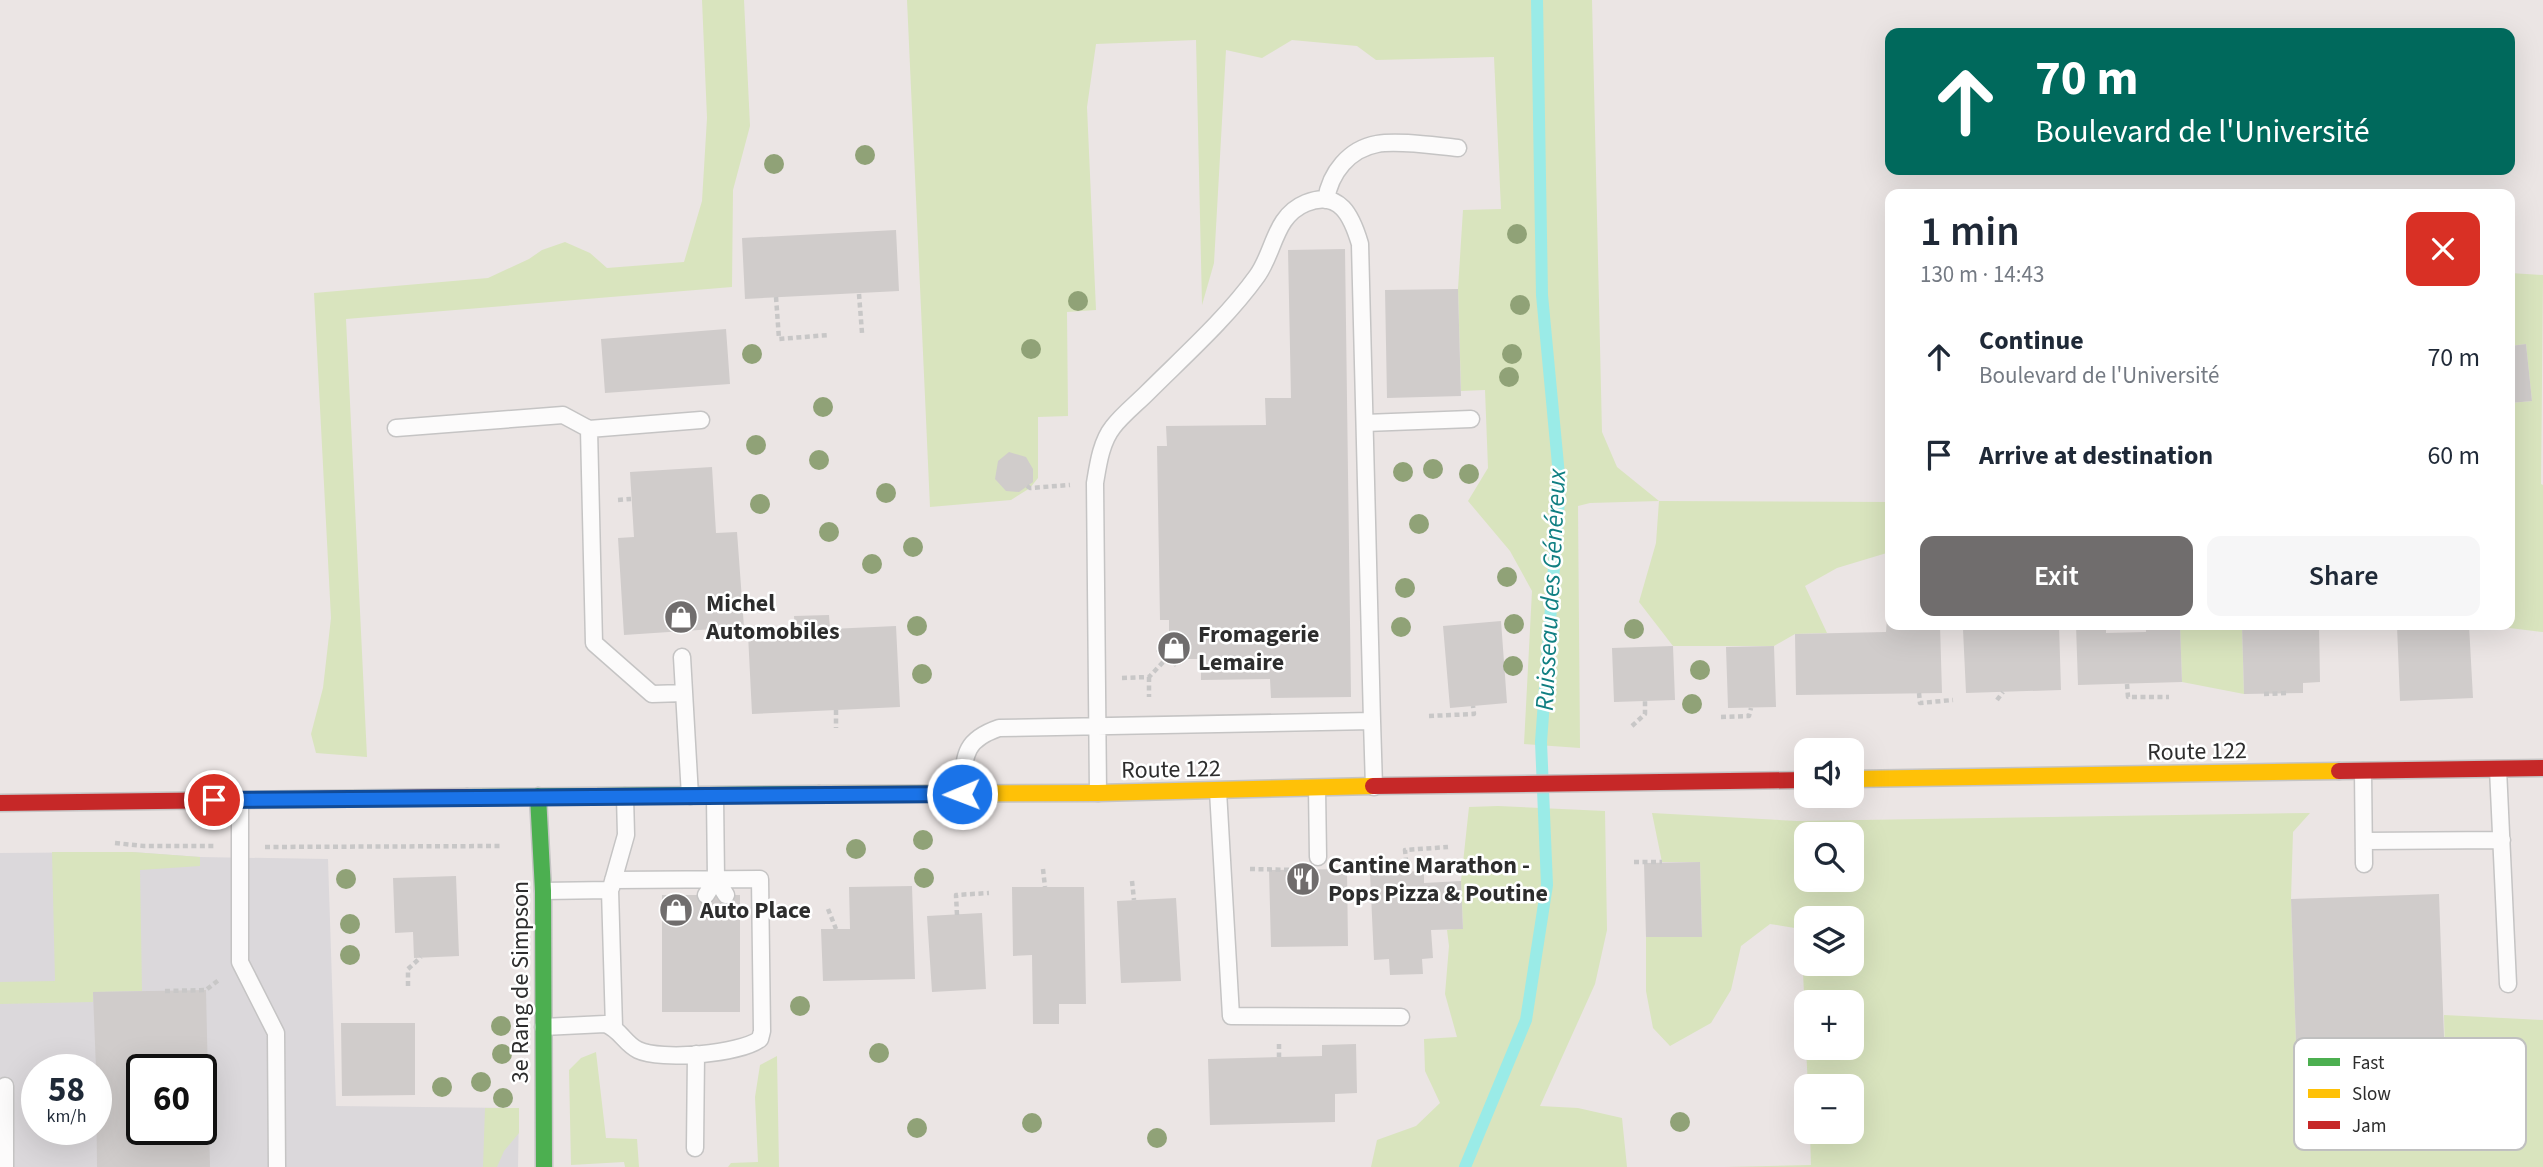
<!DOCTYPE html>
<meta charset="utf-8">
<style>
:root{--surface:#fff;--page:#f6f6f7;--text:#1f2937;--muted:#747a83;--accent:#706d6d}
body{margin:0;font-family:"Source Sans 3",sans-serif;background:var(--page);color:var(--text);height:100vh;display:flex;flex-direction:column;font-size:26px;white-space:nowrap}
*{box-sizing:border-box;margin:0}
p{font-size:23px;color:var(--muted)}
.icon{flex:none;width:38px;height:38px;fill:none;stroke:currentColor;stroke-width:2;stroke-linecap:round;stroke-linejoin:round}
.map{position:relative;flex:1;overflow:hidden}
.panel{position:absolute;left:1885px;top:189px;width:630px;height:441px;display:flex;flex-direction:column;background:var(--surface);border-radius:14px;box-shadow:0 7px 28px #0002}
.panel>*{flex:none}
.banner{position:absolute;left:1885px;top:28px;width:630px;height:147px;border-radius:14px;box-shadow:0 7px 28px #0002;background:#00695c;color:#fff;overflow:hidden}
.buttons{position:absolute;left:1794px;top:738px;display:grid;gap:14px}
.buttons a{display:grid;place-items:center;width:70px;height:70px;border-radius:14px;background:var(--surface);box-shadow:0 7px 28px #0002;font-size:35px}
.speed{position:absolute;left:21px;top:1054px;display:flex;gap:14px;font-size:35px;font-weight:700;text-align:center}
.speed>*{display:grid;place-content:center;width:91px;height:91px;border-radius:50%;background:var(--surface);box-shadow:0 7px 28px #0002;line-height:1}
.speed small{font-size:18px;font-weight:400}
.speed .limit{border:4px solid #111;border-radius:10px;background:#fff;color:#111}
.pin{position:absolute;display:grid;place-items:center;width:60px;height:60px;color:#fff;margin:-30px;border:4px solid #fff;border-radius:50%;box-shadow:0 2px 7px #0007}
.me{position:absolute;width:77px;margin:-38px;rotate:269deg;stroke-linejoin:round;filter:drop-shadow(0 0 5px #0008)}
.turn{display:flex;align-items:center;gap:24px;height:147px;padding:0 35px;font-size:32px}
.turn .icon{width:91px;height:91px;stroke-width:2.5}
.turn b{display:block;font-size:49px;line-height:60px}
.round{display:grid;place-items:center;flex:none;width:74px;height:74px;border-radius:14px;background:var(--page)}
.overview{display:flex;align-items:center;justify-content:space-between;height:119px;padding:0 35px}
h1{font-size:42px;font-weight:600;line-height:52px}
.action{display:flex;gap:14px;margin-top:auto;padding:14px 35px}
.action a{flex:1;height:80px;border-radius:14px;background:var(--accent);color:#fff;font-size:28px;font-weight:600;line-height:80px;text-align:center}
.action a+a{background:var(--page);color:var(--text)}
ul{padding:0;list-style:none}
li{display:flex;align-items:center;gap:21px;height:98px;padding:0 35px}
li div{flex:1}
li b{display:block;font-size:26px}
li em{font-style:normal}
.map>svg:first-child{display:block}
.industrial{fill:#dbd8db;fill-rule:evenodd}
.green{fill:#d9e4be;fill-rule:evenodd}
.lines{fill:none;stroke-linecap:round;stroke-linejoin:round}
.stream{stroke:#9aebe7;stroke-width:12}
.building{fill:#d0cccb;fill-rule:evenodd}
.lane-casing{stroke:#c5c4c4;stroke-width:19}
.fast-casing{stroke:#c5c4c4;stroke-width:19}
.slow-casing{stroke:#c5c4c4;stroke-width:19}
.jam-casing{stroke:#c5c4c4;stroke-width:19}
.path{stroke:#c8c7c7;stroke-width:4.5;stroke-dasharray:5 3.5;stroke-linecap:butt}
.lane{stroke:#fcfbfb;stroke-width:16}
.fast{stroke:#4caf50;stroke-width:16}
.slow{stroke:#ffc107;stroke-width:16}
.jam{stroke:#c62828;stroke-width:16}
.tree{fill:#90a277}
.route-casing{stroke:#114b97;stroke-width:18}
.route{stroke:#1a73e8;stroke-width:12}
.labels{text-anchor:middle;stroke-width:5;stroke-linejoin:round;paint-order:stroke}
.poi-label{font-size:24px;font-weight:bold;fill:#2d2d2d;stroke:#fff;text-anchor:start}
.street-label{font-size:24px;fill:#2d2d2d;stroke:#fff}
.water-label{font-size:26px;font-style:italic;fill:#107f82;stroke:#fff}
.key{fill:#fff;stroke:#c0c0c0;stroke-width:2}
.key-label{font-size:19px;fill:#2d2d2d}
</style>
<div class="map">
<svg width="2543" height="1167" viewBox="0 0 2543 1167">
<rect width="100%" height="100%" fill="#ebe5e4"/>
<path class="industrial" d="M132,852L200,857L328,859L336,1106L519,1108L518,1167H0V853ZM37,1069H96V1129H37ZM142,1069H201V1129H142Z"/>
<path class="green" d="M702,0H744L750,126L733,190L732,287L346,319L367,757L316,753L311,734L323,688L331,618L314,293L488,278L529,259L542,250L565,242L590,253L607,268L684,262L702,201L707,118Z
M907,0H1592L1602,432L1617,467L1659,501L1890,502V552L1837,568L1805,586L1827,633L1795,634L1774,646H1673L1639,602L1656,543L1659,501L1590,503L1578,506L1580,748L1524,744L1532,591L1510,551L1468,501L1488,468L1485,390L1461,391L1458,289L1463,210L1501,209L1494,57L1376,60L1357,46L1292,40L1262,58L1226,50L1214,263L1202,305L1196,40L1096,44L1087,107L1096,310L1067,312L1068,416L1038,417V478L1030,488L1011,500L930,507Z
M2510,273L2543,275L2541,484L2543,485V632L2485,625H2510V403L2532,401L2526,344L2510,346Z
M2180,625H2242L2244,694L2182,682Z
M1498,806L1605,811L1607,930L1595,984L1540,1106L1578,1108L1622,1118L1627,1167H1371L1377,1140L1416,1126L1440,1103L1425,1071L1424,1039L1457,1037L1445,994L1449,946L1447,930L1463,928L1461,881L1469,807Z
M1652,813L1797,821L2310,813L2293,832L2291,899L2298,1098L2446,1094L2444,1015L2543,1020V1167H1724L1811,1165L1810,1132H1852V1087H1808L1806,1048H1852V1003H1806V1037L1801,929L1770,924L1741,946L1731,990L1711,1023L1670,1046L1653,1028L1646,991V937L1702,936L1700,862H1662ZM1806,835H1852V880H1806ZM1806,919H1852V964H1806Z
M52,852H132L200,857V866L140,870L142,991L93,992V1002L0,1004V982L55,981Z
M596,1052L606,1138L637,1139L639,1167H625L624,1162L571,1165L569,1070L581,1058Z
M777,1056L779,1167H728L731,1163L758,1162L755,1097L760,1065Z
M485,1108H519V1133L504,1151L497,1167H483Z"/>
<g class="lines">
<path class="stream" d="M1465,1167L1526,1020L1547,885L1541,742L1560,486L1542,295L1537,0"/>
</g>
<path class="building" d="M896,230L899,291L745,299L742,238Z
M1345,249L1351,697L1271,698L1270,679L1201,680V659H1181L1175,667L1156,651L1169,636V620H1160L1157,446H1167L1166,426L1266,425L1265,398H1291L1288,250Z
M1458,289L1461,396L1387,398L1385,290Z
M726,329L730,384L605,393L601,339Z
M2526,344L2532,401L2510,403V346Z
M1009,452L1026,457L1033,469V482L1019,492L1006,491L995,479L998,461Z
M712,467L716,533L737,532L744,627L624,635L618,538L634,537L630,472Z
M829,615L830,629L896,626L900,707L752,714L748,634L795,632L794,616Z
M1887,618H1890V625H1940L1942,693L1796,695L1795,634L1886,632Z
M1501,621L1507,703L1450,708L1443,626Z
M2021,625H2059L2061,690L1966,693L1963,629L2021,627Z
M2076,625H2106V633L2146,632V625H2180L2182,682L2078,685Z
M2242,625H2319L2320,682L2303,683V693L2244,694Z
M2469,625L2473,698L2400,701L2397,626Z
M1673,646L1675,700L1614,702L1612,648Z
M1774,646L1776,707L1728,708L1726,647Z
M1700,862L1702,937H1646L1644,863Z
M1347,869L1348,946L1271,947L1269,870Z
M1424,871V883L1461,881L1463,929L1431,930L1433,958L1422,959L1423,974L1390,975L1389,959L1374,960L1370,873Z
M456,876L459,956L414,958L413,932L395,933L393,878Z
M912,886L915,979L823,981L821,929H850L849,887Z
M1012,887H1084L1086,1004H1059V1024H1033L1032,955L1013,956Z
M2439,894L2446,1094L2298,1099L2291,899Z
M662,895H740V1012H662Z
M1176,898L1181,981L1121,983L1117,901Z
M982,913L986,989L932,992L927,916Z
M206,990L210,1167H97L96,1069L93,992ZM142,1069H201V1129H142Z
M341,1023H415V1095L342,1096Z
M1356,1044L1357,1093L1335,1094V1122L1210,1125L1208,1059L1322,1056V1045Z"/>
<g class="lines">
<g class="lane-casing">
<path id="lane" d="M1326,200C1330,173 1349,149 1377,144C1398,140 1436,146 1458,148
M1365,423L1471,419
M396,428L563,415L589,429L701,420
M589,429L594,643L652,694L684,693
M682,657L690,796
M2498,769L2508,984
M2363,771L2364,864
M1317,788L1318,857
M1218,791L1231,1016L1401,1017
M1098,793L1095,483C1098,465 1101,442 1113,427C1122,415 1136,404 1147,393C1184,356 1226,319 1257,276C1275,251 1274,216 1306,203C1340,189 1352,217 1360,244L1372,721
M962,794C965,758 961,741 999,728L1372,721L1374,787
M715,796L716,879
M240,800V962L276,1033L277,1167
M2364,841L2502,840
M611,888L626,835L625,796
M543,891L610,890L614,1027
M706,895L716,879L726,895
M543,1027L605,1024C620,1029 625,1044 638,1050C661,1061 740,1054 760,1039L762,1031L760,879L613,880
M5,1086V1167
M695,1148L696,1054"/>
</g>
<g class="fast-casing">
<path id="fast" d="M538,796L543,891L544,1167
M467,797L819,794"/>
</g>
<g class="slow-casing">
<path id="slow" d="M1852,779L2339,771
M819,794L1098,793L1373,786"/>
</g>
<g class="jam-casing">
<path id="jam" d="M2339,771L2543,768
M1373,786L1806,780
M0,803L467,797"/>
</g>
<path class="path" d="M859,294L862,333
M776,297L779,339L829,335
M1027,486L1030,488L1070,485
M618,500L631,499
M1149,677V697
M1122,678L1149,677L1166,659
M2127,684L2128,697H2169
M1919,693L1920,703L1953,700
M2264,694L2287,693
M1997,700L2003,692
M836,710V728
M1429,716L1474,714L1473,706
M1721,717L1749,716L1751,708
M1632,726L1645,714V701
M115,843L144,846H214
M265,847L501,846
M1634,862H1662
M1043,869L1045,887
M1250,869L1297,870
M1407,871L1405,850L1448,847
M1132,881L1134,900
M828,909L836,929
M957,915L956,895L989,893
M408,986V969L421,957
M165,991L206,990L220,979
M1279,1044V1057"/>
<use href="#lane" class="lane"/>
<use href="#fast" class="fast"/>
<use href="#slow" class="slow"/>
<use href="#jam" class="jam"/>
</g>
<g class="tree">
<circle cx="865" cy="155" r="10"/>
<circle cx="774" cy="164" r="10"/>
<circle cx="1517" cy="234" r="10"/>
<circle cx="1078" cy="301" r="10"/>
<circle cx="1520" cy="305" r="10"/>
<circle cx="1031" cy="349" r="10"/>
<circle cx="752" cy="354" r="10"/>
<circle cx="1512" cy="354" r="10"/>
<circle cx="1509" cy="377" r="10"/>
<circle cx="823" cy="407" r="10"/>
<circle cx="756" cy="445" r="10"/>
<circle cx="819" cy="460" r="10"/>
<circle cx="1433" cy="469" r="10"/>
<circle cx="1403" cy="472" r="10"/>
<circle cx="1469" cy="474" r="10"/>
<circle cx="886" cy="493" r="10"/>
<circle cx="760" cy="504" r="10"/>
<circle cx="1419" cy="524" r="10"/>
<circle cx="829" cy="532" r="10"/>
<circle cx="913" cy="547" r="10"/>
<circle cx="872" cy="564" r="10"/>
<circle cx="1507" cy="577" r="10"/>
<circle cx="1405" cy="588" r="10"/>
<circle cx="1514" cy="624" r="10"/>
<circle cx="917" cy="626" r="10"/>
<circle cx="1401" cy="627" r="10"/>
<circle cx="1634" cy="629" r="10"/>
<circle cx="1513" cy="666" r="10"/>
<circle cx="1700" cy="670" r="10"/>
<circle cx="922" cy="674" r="10"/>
<circle cx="1692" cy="704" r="10"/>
<circle cx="923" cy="840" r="10"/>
<circle cx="856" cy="849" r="10"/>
<circle cx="924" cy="878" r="10"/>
<circle cx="346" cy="879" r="10"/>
<circle cx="350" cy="924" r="10"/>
<circle cx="350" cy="955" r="10"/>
<circle cx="800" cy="1006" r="10"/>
<circle cx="501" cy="1026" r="10"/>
<circle cx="879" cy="1053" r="10"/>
<circle cx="502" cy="1054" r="10"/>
<circle cx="481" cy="1082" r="10"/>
<circle cx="442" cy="1087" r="10"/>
<circle cx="503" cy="1098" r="10"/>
<circle cx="1680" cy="1122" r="10"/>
<circle cx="1032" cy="1123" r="10"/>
<circle cx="917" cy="1128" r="10"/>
<circle cx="1157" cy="1138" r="10"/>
</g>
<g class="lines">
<g class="route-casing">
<path id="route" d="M214,800L962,794"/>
</g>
<use href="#route" class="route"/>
</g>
<defs>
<g id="shop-disc" transform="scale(1.75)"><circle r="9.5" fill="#706d6d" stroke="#fff"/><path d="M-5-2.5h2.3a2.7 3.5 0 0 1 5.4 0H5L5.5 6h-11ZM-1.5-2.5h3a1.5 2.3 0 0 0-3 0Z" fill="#fff"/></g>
<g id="restaurant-disc" transform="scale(1.75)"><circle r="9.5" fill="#706d6d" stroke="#fff"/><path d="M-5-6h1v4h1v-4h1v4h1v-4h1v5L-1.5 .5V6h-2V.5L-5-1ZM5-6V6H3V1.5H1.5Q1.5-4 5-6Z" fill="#fff"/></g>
</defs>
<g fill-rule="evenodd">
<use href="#shop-disc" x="681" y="617"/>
<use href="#shop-disc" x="1174" y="648"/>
<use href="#restaurant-disc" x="1303" y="879"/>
<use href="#shop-disc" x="676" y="910"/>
</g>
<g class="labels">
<g class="poi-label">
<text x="706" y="611">Michel<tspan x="706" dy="28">Automobiles</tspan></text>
<text x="1198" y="642">Fromagerie<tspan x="1198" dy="28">Lemaire</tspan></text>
<text x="1328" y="873">Cantine Marathon -<tspan x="1328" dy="28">Pops Pizza &amp; Poutine</tspan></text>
<text x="700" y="918">Auto Place</text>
</g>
<g class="street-label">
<text transform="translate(2197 751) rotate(-1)" y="8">Route 122</text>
<text transform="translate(1171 769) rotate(-1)" y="8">Route 122</text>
<text transform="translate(520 982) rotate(-90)" y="8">3e Rang de Simpson</text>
</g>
<g class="water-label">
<text transform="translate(1550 590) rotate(-87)" y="9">Ruisseau des Généreux</text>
</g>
</g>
<rect x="2294" y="1038" width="232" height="112" rx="10" class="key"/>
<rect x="2308" y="1058" width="32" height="8" fill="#4caf50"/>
<rect x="2308" y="1089" width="32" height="9" fill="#ffc107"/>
<rect x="2308" y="1121" width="32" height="8" fill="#c62828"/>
<g class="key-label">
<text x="2352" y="1069">Fast</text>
<text x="2352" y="1100">Slow</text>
<text x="2352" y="1132">Jam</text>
</g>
</svg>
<div class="buttons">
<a><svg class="icon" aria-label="sound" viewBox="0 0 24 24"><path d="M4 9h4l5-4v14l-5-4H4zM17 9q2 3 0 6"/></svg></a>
<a><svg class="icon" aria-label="search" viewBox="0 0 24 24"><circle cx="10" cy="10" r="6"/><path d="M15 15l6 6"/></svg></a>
<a><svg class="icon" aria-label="layers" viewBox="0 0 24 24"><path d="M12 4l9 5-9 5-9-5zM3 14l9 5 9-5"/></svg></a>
<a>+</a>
<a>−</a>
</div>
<div class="speed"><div>58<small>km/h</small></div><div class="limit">60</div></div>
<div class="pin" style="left:214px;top:800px;background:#d93025"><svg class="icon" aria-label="arrive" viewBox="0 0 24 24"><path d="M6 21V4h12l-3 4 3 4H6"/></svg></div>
<svg class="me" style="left:962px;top:794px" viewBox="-20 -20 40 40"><circle r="17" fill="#1a73e8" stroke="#fff" stroke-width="3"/><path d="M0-11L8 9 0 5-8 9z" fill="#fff"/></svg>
<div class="banner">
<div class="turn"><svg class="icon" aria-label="ahead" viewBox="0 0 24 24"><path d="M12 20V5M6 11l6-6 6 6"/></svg><div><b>70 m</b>Boulevard de l'Université</div></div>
</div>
<section class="panel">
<div class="overview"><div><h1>1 min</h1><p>130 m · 14:43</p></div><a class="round" style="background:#d93025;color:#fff"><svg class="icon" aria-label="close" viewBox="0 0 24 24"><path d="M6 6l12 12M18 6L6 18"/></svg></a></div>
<ul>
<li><svg class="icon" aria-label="ahead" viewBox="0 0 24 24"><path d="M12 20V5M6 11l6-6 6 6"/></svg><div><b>Continue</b><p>Boulevard de l'Université</p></div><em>70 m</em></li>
<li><svg class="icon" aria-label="arrive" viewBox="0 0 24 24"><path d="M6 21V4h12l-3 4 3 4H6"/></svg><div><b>Arrive at destination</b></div><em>60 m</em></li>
</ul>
<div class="action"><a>Exit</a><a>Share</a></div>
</section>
</div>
